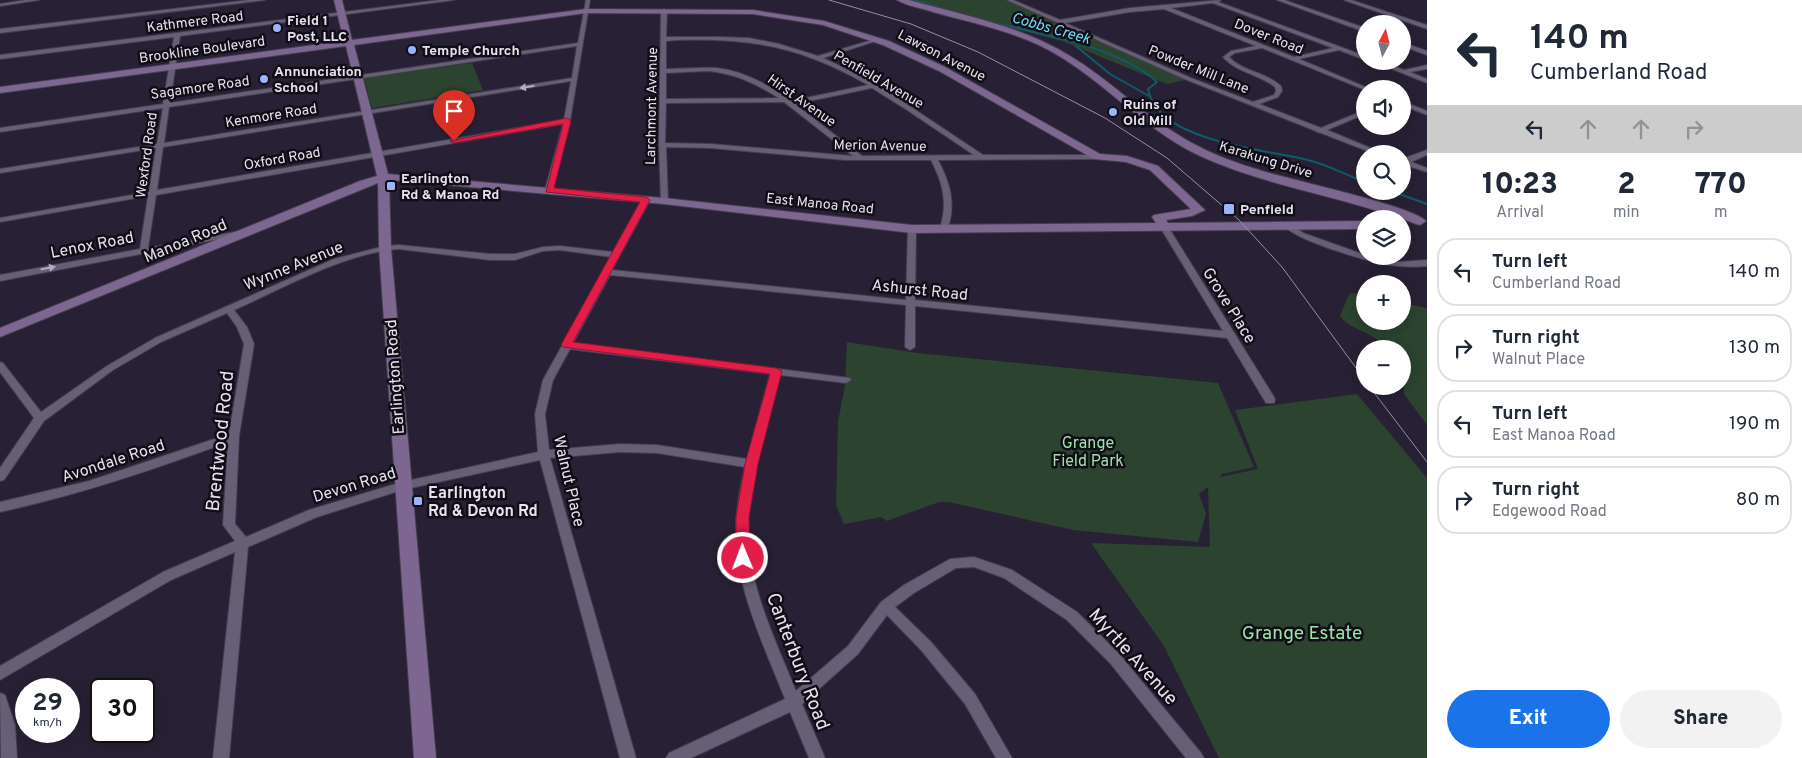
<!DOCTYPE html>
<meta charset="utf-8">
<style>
:root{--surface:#fff;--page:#f2f2f3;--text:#1f2937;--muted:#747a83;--line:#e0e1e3;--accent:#1a73e8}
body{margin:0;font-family:Overpass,sans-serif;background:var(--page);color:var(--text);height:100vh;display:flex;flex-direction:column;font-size:19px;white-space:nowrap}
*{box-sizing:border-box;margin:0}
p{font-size:16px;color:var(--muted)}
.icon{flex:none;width:28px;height:28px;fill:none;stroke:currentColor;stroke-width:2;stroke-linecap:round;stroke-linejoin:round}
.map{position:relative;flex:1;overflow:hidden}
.sheet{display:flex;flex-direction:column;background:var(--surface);width:375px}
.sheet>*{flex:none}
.top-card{background:#fff;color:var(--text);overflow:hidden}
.needle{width:32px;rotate:7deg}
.fabs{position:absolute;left:1356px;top:15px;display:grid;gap:10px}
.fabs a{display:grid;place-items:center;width:55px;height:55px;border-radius:50%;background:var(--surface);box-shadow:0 2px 12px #0003;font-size:25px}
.speed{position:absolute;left:15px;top:678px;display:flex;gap:10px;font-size:25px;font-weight:700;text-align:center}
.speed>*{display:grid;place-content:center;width:65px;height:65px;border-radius:50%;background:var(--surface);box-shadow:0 2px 12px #0003;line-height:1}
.speed small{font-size:12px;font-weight:400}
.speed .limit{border:2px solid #111;border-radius:8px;background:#fff;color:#111}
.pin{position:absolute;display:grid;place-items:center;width:42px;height:42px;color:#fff;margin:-51px -21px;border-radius:50% 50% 50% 0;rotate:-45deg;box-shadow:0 0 5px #0007}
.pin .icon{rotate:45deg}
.me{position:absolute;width:55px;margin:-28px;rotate:359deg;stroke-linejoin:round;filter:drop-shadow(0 0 4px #0008)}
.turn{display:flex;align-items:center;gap:18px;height:105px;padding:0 20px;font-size:22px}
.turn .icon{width:65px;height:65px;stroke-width:2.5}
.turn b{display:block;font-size:35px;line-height:42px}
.lanes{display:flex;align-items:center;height:48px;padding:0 20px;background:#0003;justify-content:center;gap:25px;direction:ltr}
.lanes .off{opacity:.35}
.eta{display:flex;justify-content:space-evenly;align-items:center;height:85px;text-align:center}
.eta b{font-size:30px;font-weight:800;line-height:35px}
.button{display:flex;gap:10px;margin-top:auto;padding:10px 20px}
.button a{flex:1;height:58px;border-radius:30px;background:var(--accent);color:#fff;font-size:20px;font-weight:800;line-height:58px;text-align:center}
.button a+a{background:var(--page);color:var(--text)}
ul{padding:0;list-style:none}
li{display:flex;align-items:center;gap:15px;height:68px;margin:0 10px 8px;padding:0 10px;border:2px solid var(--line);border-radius:20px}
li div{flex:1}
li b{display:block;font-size:19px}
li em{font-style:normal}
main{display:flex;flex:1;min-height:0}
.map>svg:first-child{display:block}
.green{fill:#2c4330}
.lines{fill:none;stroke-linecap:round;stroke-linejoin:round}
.stream{stroke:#0d5b6b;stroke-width:2}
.street-casing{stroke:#443e4f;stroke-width:2}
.secondary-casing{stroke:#443e4f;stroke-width:2}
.street{fill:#665f76;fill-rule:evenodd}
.secondary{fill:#7d6790;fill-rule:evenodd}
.tram{stroke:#9590a1;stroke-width:1}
.oneway{fill:#b2adbf}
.route{fill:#e11d48;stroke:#92132f}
.poi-dot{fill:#9db4fd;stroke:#100d16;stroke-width:2}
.labels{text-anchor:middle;stroke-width:5;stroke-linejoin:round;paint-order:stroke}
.far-poi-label{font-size:14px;font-weight:bold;fill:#e5e1ef;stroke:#100d16;text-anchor:start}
.far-street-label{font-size:14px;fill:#e5e1ef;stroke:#100d16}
.far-water-label{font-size:15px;font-style:italic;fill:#70daf3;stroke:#100d16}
.street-label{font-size:16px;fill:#e5e1ef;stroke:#100d16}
.park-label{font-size:16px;fill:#9de0a8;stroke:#100d16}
.poi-label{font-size:16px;font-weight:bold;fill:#e5e1ef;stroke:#100d16;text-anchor:start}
.near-street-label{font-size:19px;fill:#e5e1ef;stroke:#100d16}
.near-park-label{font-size:19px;fill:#9de0a8;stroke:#100d16}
</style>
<main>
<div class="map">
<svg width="1427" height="758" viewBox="0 0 1427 758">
<rect width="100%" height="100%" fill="#282135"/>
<path class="green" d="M914,0H1009L1189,79L1167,84L1062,41L970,17Z
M472,63L483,90L372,108L364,78Z
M1354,293L1365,295V321H1402L1403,303L1427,308V425L1404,394L1402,349H1385C1375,331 1352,332 1340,316L1349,294Z
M847,342L917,353L1218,383L1254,467L1222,474L1220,477L1258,469L1235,410L1357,394L1427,478V758H1219L1164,646L1091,543L1210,547L1208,487L1199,494L1206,514L1198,542L1073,530L949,502H939L887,521L881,517L844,524L836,505L838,422L845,385Z"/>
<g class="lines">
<path class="stream" d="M914,0L947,10
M984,21C1034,32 1120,47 1157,82L1148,89C1157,142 1265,149 1308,160C1328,165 1346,175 1365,182
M1076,46L1110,74L1149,96
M1391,191L1427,204"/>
<g class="street-casing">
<path id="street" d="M26,0H39L0,6V4Z
M250,0H265L0,33V29Z
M440,0H454L180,36L170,103L578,43L586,0H590L570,121L552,192H549L545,190L563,124L156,195L148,248L240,231L244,233L240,235L0,281V275L140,249L148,196L0,222V218L149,192L156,148L0,173V169L157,144L163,108L0,132V128L163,104L174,37L0,59V55ZM577,46L572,78L164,143L169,107ZM571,81L564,120L157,190L163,147Z
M1007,0H1013L1060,20L1130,8L1221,0L1218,2L1365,56V60L1339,50L1299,59L1370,89H1365V90L1262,48L1235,53L1229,57C1243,72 1266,72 1281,86L1282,91L1278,97L1259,104L1321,128L1365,110V114L1327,130L1385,154H1375L1321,133L1317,132L1316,131L1187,80ZM1213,3L1333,48L1294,57L1171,8ZM1164,9L1256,46L1231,51L1223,57C1237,73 1259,74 1275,87L1276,91L1274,95L1253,102L1191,78L1065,23L1130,12Z
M1277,0H1284L1365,28V32Z
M1344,0H1351L1427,25V29Z
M664,9L667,11L666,37H721L749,38L779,44L818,56L879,38V40L823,58L861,76L887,91L983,155H1098L1102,157L1098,159L938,160C950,183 956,203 948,228L944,230L940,228C948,203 943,183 931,160H845L711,148L666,147L668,201L664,203H661L659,145L661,11ZM678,40C753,38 802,47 868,85L791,101C769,85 744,71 717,68C700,67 683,69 666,69V41ZM707,71C735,73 756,84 779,98L666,99V73ZM872,88L907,110L974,155L862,156L795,104ZM784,102L853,156L711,144L665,143L666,103Z
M1402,42L1427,51V55L1402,46Z
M1372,61H1381L1404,70L1427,65V69L1410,72L1427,79V83Z
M1402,101L1427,111V115L1402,105Z
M1427,150V155L1411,162L1427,168V172L1402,164V159Z
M643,198H646L650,200L612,270L906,300L908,229L912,227L916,229L915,300L1223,331L1160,227L1161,225H1167L1274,397L1275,400L1274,403H1266L1227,338L915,306V347L910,350L905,347L906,305L610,275L573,343L850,378L851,380L846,383L780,375C767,426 747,478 748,531C748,584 776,642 796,691L848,646L881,602L904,585L950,559L974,557L1012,570L1077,612L1120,655L1201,753L1204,758H1186L1110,663L1067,620L1004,578L974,567L956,568L914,593L895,607L931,642L975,694L1012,758H996L965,704L921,650L887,615L858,654L802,704L825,758H809L790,712L691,758H666L669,753L785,699C765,648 735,587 736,531C736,510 740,488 745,467L657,453L620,452L550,458L636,758H620L540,460L402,490L317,517L248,547L229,758H213L235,552L171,580L0,680V666L163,572L235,541L223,525L228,442C153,470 78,495 0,512V502L89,481L229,434L244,344L237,327L227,313L161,342L113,370L44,421L4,480L0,481V468L34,418L0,372V362L3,363L41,412L107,366L155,338L334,259L385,246L399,245L490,254H515L543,247L560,246L613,252ZM399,249L490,260H515L543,251L560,250L611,257L543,380L535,414L538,452L402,482L309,510L246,537L235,524L239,436L254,344L247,327L234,310C284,288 344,253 399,249ZM570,349L770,374L747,459L657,445L620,444L549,450L545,414L553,380Z
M1286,224H1292L1303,233L1365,255V256L1398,262L1427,260V266C1392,270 1361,259 1328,248C1313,242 1299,238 1286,228Z
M0,693L5,695L15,725L17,758H1Z"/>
</g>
<g class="secondary-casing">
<path id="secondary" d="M334,0H342L352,40L586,9L753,10L824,21L889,41L945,67L1100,154L1127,156L1158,166L1205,210L1192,216L1166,220L1168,223L1365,221V229L912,233L664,204L389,180L391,248L436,758H414L379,248L378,183L0,337V328L360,181L377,176L346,46L0,93V87L344,41ZM586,13L753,14L823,25L883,45L939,71L1094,159L1126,162L1150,170L1191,209L1154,215L1152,217L1156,223L912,225L664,198L388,174L354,45Z
M897,0H909C963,15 1022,26 1070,56C1109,79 1141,113 1180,136C1204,151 1230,161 1256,169C1285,179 1411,205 1426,221L1420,225L1416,224C1344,196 1266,187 1196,154C1139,126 1098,74 1041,46C1007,30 969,22 933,12C922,8 906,6 897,0Z"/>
</g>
<use href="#street" class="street"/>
<use href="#secondary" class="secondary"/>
<path class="tram" d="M829,0L911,24L978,52L1105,118L1167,158L1239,220L1282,267L1365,380
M1369,386L1427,462"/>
</g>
<defs><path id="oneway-solid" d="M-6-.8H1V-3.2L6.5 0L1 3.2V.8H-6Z" transform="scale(1.25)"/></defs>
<g class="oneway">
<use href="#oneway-solid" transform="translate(527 87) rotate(171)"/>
<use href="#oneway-solid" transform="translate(48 268) rotate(-11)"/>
</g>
<path class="route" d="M567,118L571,121L554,188L646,197L650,200L573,342L776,368L782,371L758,464L749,517L750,558L748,562H738L736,558V517L745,464L770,374L563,347L561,345L640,202L546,192L563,124L454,143L450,141Z"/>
<g class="poi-dot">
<circle cx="277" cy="28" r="5"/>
<circle cx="412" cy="50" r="5"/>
<circle cx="264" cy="79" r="5"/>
<circle cx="1113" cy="112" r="5"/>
<rect x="386" y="181" width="10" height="10" rx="2.5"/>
<rect x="1223" y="203" width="12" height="12" rx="2.5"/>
<rect x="413" y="496" width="10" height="10" rx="2.5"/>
</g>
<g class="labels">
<g class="far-poi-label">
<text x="287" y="25">Field 1<tspan x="287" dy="16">Post, LLC</tspan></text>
<text x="422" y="55">Temple Church</text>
<text x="274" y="76">Annunciation<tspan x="274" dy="16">School</tspan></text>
<text x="1123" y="109">Ruins of<tspan x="1123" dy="16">Old Mill</tspan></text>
<text x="401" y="183">Earlington<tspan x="401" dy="16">Rd &amp; Manoa Rd</tspan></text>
<text x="1240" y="214">Penfield</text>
</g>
<g class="far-street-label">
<text transform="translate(195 21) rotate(-7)" y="5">Kathmere Road</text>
<text transform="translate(1269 36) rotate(22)" y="5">Dover Road</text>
<text transform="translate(202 49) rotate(-8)" y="5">Brookline Boulevard</text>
<text transform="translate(942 55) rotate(27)" y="5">Lawson Avenue</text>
<text transform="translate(1199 69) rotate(22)" y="5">Powder Mill Lane</text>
<text transform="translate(879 79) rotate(30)" y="5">Penfield Avenue</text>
<text transform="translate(200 87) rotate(-8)" y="5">Sagamore Road</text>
<text transform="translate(802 100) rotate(35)" y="5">Hirst Avenue</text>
<text transform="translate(651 106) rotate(-89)" y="5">Larchmont Avenue</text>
<text transform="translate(271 115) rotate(-9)" y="5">Kenmore Road</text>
<text transform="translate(880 145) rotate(1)" y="5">Merion Avenue</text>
<text transform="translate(146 155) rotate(-82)" y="5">Wexford Road</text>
<text transform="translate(282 158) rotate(-10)" y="5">Oxford Road</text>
<text transform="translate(1266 159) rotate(17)" y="5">Karakung Drive</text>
<text transform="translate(820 203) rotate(6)" y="5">East Manoa Road</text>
</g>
<g class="far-water-label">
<text transform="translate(1051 28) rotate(16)" y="5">Cobbs Creek</text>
</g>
<g class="street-label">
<text transform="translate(185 240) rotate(-23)" y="6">Manoa Road</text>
<text transform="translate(92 244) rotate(-11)" y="6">Lenox Road</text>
<text transform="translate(293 265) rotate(-22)" y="6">Wynne Avenue</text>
<text transform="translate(920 289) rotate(6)" y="6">Ashurst Road</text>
<text transform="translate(1230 305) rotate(58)" y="6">Grove Place</text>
<text transform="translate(394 377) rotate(-94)" y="6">Earlington Road</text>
<text transform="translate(113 460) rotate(-18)" y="6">Avondale Road</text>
<text transform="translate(570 481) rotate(77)" y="6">Walnut Place</text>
<text transform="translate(354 484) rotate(-17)" y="6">Devon Road</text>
</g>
<g class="park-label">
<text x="1088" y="448">Grange<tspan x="1088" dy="18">Field Park</tspan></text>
</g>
<g class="poi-label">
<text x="428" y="498">Earlington<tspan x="428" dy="18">Rd &amp; Devon Rd</tspan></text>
</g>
<g class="near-street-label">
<text transform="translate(219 441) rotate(-84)" y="7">Brentwood Road</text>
<text transform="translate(1134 656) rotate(48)" y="7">Myrtle Avenue</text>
<text transform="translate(799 661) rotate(69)" y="7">Canterbury Road</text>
</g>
<g class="near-park-label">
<text x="1302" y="639">Grange Estate</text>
</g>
</g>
</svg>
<div class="fabs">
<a><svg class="needle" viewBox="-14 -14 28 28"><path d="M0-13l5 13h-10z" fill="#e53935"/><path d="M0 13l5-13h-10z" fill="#747a83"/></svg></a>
<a><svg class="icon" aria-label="sound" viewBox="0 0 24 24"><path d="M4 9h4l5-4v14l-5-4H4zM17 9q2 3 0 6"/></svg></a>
<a><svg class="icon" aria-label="search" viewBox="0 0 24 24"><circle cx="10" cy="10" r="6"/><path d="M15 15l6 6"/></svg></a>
<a><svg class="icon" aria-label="layers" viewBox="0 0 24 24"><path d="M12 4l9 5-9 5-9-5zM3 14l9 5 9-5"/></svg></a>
<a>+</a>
<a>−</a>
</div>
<div class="speed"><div>29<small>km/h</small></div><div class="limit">30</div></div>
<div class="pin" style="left:454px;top:141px;background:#d93025"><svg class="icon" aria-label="arrive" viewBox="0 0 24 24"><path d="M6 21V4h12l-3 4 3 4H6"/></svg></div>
<svg class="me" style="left:743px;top:558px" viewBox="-20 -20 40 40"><circle r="17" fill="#e11d48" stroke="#fff" stroke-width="3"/><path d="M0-11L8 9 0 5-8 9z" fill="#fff"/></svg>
</div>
<section class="sheet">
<div class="top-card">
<div class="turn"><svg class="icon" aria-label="left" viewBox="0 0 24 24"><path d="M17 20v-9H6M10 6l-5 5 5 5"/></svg><div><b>140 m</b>Cumberland Road</div></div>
<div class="lanes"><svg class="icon" aria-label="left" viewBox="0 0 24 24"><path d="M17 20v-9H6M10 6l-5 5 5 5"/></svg><svg class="icon off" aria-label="ahead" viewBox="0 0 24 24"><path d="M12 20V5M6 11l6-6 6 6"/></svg><svg class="icon off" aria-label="ahead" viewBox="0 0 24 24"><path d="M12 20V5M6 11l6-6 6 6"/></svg><svg class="icon off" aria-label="right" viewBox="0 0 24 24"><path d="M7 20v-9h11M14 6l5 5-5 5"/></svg></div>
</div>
<div class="eta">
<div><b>10:23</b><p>Arrival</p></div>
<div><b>2</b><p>min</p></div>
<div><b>770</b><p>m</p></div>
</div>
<ul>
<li><svg class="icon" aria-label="left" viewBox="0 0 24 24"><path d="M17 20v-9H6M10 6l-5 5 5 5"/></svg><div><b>Turn left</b><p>Cumberland Road</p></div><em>140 m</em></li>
<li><svg class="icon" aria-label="right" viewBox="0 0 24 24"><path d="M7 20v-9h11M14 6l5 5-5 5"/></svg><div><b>Turn right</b><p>Walnut Place</p></div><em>130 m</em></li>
<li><svg class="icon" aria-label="left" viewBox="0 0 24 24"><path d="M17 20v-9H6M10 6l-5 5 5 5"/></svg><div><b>Turn left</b><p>East Manoa Road</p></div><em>190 m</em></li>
<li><svg class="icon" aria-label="right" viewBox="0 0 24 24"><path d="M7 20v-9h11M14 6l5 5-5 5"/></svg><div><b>Turn right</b><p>Edgewood Road</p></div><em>80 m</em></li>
</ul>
<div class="button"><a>Exit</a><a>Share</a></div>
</section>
</main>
